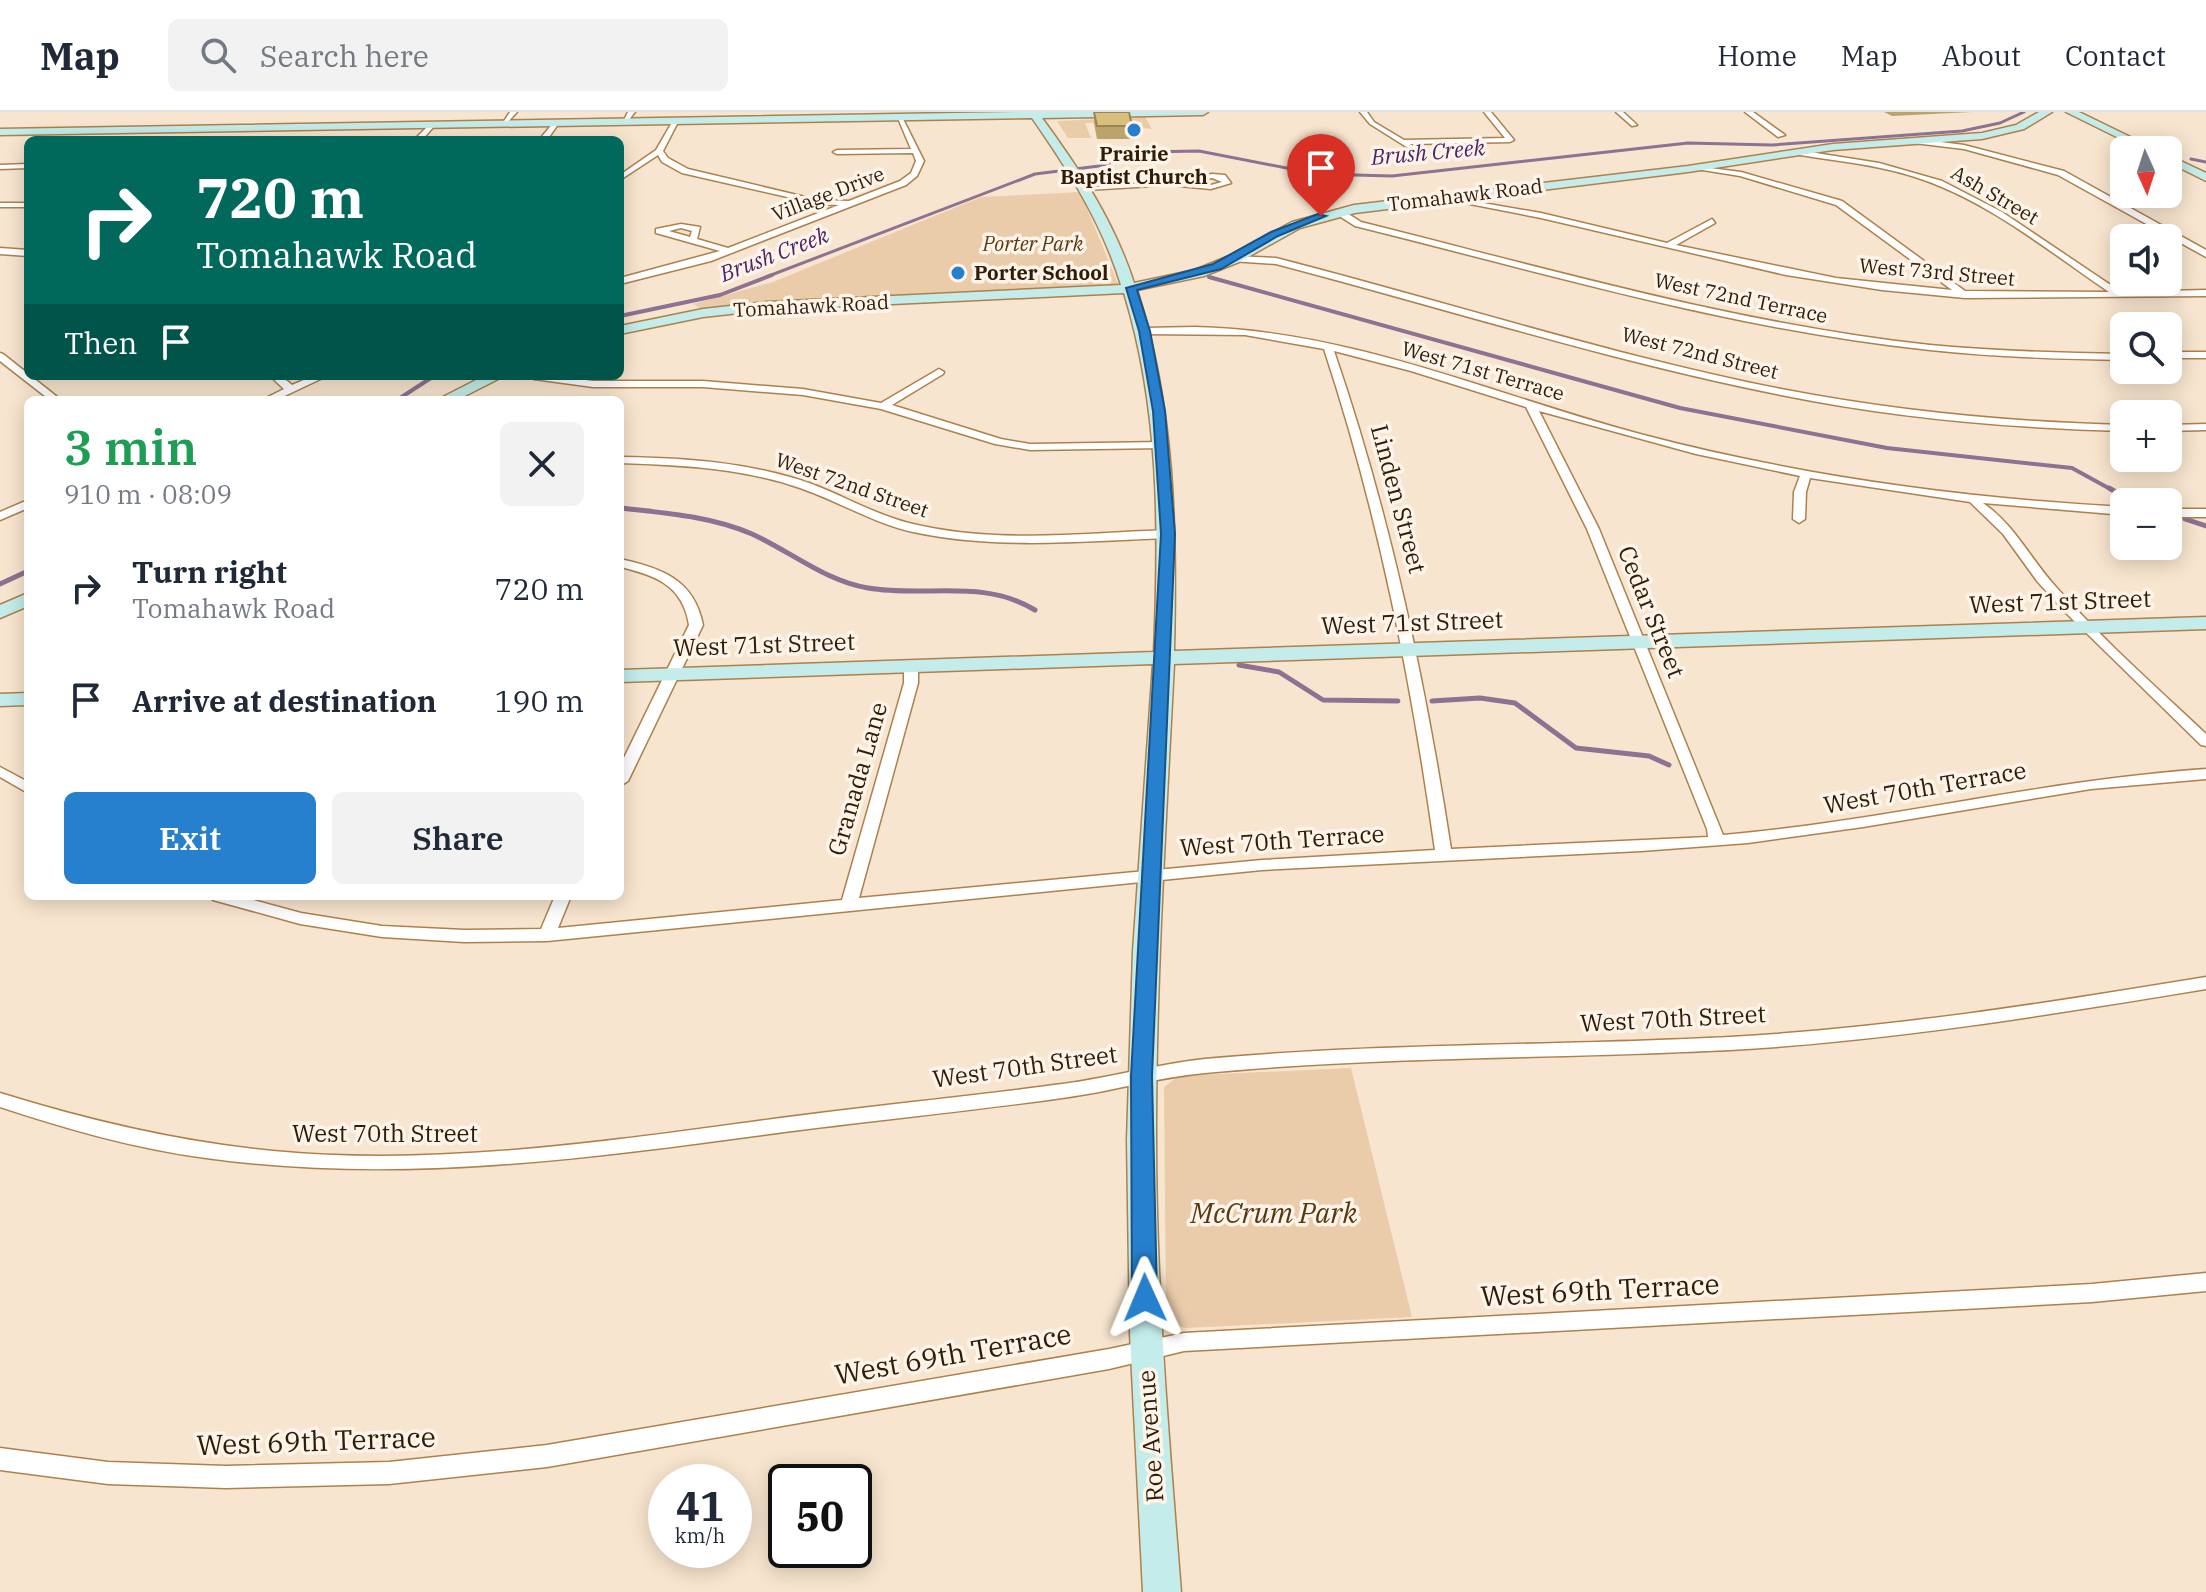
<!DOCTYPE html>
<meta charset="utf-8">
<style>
:root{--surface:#fff;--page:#f2f2f3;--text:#1f2937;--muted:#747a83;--line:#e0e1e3;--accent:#2680cd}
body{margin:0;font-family:"IBM Plex Serif",serif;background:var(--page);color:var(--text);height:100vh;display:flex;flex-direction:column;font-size:30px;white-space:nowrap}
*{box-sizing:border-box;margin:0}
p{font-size:26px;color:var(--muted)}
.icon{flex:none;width:44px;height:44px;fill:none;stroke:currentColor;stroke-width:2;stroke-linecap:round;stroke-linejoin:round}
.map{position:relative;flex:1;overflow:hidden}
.panel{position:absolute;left:24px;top:284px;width:600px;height:504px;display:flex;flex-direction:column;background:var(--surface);border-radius:12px;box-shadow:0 4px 20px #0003}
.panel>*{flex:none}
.hud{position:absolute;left:24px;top:24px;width:600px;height:244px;border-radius:12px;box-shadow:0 4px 20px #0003;background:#00695c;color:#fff;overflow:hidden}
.needle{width:52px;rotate:177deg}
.controls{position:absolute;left:2110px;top:24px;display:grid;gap:16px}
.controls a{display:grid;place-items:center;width:72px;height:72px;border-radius:12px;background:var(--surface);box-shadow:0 4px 20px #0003;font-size:40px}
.speed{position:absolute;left:648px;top:1352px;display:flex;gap:16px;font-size:40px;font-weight:700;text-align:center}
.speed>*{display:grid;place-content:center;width:104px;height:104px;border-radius:50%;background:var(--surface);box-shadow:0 4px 20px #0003;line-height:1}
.speed small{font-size:20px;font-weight:400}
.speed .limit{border:4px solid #111;border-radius:12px;background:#fff;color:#111}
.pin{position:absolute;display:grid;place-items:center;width:68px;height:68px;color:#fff;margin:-82px -34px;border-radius:50% 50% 50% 0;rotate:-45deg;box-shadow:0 0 8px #0007}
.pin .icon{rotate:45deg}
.me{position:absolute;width:88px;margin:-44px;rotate:359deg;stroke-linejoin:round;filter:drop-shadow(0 0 6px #0008)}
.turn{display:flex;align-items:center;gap:28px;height:168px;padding:0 40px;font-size:36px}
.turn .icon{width:104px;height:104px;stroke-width:2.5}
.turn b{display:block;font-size:56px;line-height:68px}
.then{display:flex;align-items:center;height:76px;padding:0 40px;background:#0003;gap:16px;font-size:30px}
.round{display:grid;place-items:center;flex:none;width:84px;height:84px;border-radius:12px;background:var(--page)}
.overview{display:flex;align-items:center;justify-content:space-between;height:136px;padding:0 40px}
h1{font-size:48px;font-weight:600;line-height:60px;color:#1e9e55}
.cta{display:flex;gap:16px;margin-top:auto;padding:16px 40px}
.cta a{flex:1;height:92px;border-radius:12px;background:var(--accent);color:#fff;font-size:32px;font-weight:600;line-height:92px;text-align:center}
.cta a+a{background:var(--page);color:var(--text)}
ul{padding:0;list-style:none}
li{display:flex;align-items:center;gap:24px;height:112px;padding:0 40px}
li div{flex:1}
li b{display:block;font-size:30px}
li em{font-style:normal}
header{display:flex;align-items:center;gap:48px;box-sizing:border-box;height:112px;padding:0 40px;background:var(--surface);border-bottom:2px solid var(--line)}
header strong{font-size:38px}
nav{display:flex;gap:44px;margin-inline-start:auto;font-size:28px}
.search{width:560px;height:72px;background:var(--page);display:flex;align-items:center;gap:20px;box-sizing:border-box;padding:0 28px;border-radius:12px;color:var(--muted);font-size:30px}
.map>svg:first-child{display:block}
.green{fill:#eaccaa}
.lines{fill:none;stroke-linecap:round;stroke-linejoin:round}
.stream-far2{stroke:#8d7293;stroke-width:3}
.stream-far1{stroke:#8d7293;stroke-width:4}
.stream{stroke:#8d7293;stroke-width:5}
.street-casing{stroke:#ae814c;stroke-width:3}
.secondary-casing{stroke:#ae814c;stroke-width:3}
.street{fill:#fff;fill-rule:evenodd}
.secondary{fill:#c3ecea;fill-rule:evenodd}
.wall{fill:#bba46c}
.building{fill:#d9bf7d;stroke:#988658;stroke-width:2}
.route{fill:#2680cd;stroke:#195385;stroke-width:2}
.poi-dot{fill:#2680cd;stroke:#fef4e9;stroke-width:3}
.labels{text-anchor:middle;stroke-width:7;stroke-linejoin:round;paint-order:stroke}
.far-poi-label{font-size:20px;font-weight:bold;fill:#2f1d07;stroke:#fef4e9}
.far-street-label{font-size:20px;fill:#2f1d07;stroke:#fef4e9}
.far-park-label{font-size:20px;font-style:italic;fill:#58390f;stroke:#fef4e9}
.far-water-label{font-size:22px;font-style:italic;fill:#4c2367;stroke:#fef4e9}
.street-label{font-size:24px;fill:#2f1d07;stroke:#fef4e9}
.near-park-label{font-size:28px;font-style:italic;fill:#58390f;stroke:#fef4e9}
.near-street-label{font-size:28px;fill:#2f1d07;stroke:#fef4e9}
</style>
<header>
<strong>Map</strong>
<div class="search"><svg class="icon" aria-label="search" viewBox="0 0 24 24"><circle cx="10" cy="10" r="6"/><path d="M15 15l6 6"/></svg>Search here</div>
<nav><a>Home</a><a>Map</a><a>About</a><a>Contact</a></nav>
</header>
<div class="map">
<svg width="2206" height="1480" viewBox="0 0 2206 1480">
<rect width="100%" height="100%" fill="#f8e5cf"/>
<path class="green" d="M1145,5L1152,17L1143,16L1142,10L1116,7V11H1085L1091,26H1068L1057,9Z
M1080,80L1119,174C981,190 841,180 703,198L693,192L773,170L981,85Z
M1351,956L1412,1205L1185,1216L1170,1211L1166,1197L1164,975L1176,966L1196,963Z"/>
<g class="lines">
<path class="stream-far2" d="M2191,47L2206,50
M766,165L1035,62L1099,54L1146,40L1199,39L1317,62L1392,64L1688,31L1772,33L1962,19L2000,11L2024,0"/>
<path class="stream-far1" d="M1209,165L1680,296L1887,336L2072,356L2112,378
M620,204L720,183L772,163
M397,288L434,264"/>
<path class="stream" d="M2109,376L2133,390
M620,396C664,401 710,404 752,422C790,439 825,469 868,476C926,486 982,466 1035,498
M2185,407L2206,414
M0,472L28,459
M1239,553L1279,560L1323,588L1398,589
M1432,589L1480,586L1515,591L1576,636L1649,644L1669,653"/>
<g class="street-casing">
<path id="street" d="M510,0H517L506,12H502Z
M628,0H635L627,10H623Z
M1360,0H1367L1374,10L1404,28L1505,26L1484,0H1491L1514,28L1510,30L1410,32L1424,40L1421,44L1370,12Z
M1616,0H1623L1637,13L1632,14Z
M1745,0H1753L1785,23L1778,25Z
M897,4L902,5L924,49L917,64L906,73L711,149L620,172V166L720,139L656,121V117L681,112L700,115L697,127L728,136L839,93L818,92L682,61L662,50L658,43L620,68V63L656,38L674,7L679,8L663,39L668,46L688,57L818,88L849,89L900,69L911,61L916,49L913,41L837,42L833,40L837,38L911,37ZM681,116L692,119L690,125L669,119Z
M554,10L559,11L547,28H539Z
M431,11L436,12L422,28H414Z
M1917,27L1964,33L2064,59L2206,138V145L2058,63L1964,37L1914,31Z
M1797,38L1879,51L1942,69L2002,100L2121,180L2206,178V184L1965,186L1882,178L1786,163L1541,106L1439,86L1443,84L1541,101L1667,131L1712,107L1715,111L1676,133L1836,166L1952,178L1836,93L1740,64L1690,56L1694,54L1741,60L1842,89L1965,179L2109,180C2047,138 1987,88 1915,65C1875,52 1835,49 1794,42Z
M28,52V56L0,57V53Z
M1212,62L1225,63L1231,71L1211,77L1169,73L1087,78L1083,76L1169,69ZM1212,66L1222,70L1211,73L1187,70Z
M0,91H28V95H0Z
M1336,98H1342L1361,110C1549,157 1737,212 1930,233C1995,239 2059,241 2124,242V248C2059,247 1995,245 1930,238C1735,218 1545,161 1355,114L1336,102Z
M0,136L28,138V144L0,142Z
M1234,144L1276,146C1444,189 1610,243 1781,277C1894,299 2009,310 2124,313V319C2009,316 1894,306 1781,283C1610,249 1444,196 1276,152L1231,149V145Z
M1195,215C1349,218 1494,283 1640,322C1799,364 1961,386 2124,395V403L1983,391C2015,413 2031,448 2056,475C2102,527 2155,574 2206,622V634L2201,633L2065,500L2037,469L2003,422L1970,390L1810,366L1806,380L1805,407L1799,411L1793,407L1794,380L1800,364L1696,342L1539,299L1599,417L1723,723C1886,709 2043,668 2206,657V667L2091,677L1863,715L1748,731L1641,739L1262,758L547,829L464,830L382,825L300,812L213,788L211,784H238L301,801L382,814L464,818L541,817L555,784H571L558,816L842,788L904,571V553L911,549L918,553V571L859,786L1262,748L1435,738C1411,567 1378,400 1324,237L1245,223L1145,222L1140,219L1145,216ZM1334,239L1411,259L1526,295L1587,417L1707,717L1708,725L1451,737C1425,568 1390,402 1334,239Z
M2168,240H2206V246H2168Z
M0,241L3,242L61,288H50L0,249Z
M939,257L944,260L943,262L892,293L1001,327L1030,332L1163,330L1168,333L1163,336L1030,338L995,332L881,297L803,283L703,275H593L534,267L529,264H556L593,269H703L803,277L881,291Z
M270,264H281L292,273L313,264H327L276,288H262L284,277Z
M2206,312V318L2168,319V313Z
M620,345C685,346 750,350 812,372C846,385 878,404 913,412C996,432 1084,421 1168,418L1174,422L1168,426C1083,429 997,438 913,420C873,411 838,389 800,376C742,356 681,353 620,351Z
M28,388V396L0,408V400Z
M2168,397H2206V405H2168Z
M620,447C661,456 694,467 703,513L628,669L620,674V654L689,513C683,474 656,463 620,455Z
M0,655L28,670V681L0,665Z
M2206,865V877C2048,903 1890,929 1730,938C1555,947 1379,944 1205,961C1157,965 1110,980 1062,986C969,999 877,1008 784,1020C592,1046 400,1073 206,1046C136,1037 67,1017 0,995V981C90,1009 179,1030 273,1039C439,1055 608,1029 773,1007C869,994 966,985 1062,972C1110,966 1157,952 1205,947C1379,931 1555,934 1730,925C1890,916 2048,891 2206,865Z
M2206,1161V1179L2092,1190L1184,1239L1109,1257L547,1355L389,1372L226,1376L108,1372L0,1358V1336L108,1350L226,1354L389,1350L547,1333L1109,1237L1184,1221L2092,1172Z"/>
</g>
<g class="secondary-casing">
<path id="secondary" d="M1017,0H1208L1203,3L1042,6C1080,58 1114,109 1134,171L1195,158L1229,144L1292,110L1354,93L1688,54L1833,32L1982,21L2016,13L2039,0H2052L2024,17L1982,27L1833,38L1688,60L1355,101L1300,116L1239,150L1204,164L1137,178C1175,296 1177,417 1174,539L2206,505V517L1174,552C1166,709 1156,867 1156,1025C1156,1177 1169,1329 1181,1480H1143L1130,1222L1127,1028L1133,839L1153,552L620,570V558L1154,540C1159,419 1160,298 1124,181L767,198L703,205L620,222V214L703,197L767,190L1121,173C1102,111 1069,59 1032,6L0,23V17Z
M2066,0H2079L2157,38H2143Z
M2168,43L2206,61V69L2168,50Z
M484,264H504L457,288H437Z
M28,481V494L0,506V493Z
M28,581V593L0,594V582Z"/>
</g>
<use href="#street" class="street"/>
<use href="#secondary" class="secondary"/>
</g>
<path class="wall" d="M1094,0L1132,14V27H1097L1094,11Z
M1884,0H1972L1892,4Z"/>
<path class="building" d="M1094,0H1129L1132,14H1097Z"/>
<path class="route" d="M1318,102L1326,104L1278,124L1221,157L1137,178L1150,219L1165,299L1175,422L1152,964L1157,1186L1153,1193L1145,1196L1136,1193L1132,1186L1131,964L1161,422L1153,299L1139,219L1126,176L1213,152L1271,120Z"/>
<g class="poi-dot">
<circle cx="1134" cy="18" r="8"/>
<circle cx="958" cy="161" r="8"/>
</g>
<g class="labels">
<g class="far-poi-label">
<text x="1134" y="49">Prairie<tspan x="1134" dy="23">Baptist Church</tspan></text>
<text x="974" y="168" text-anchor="start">Porter School</text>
</g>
<g class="far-street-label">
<text transform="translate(828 82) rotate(-21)" y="7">Village Drive</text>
<text transform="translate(1465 83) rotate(-7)" y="7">Tomahawk Road</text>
<text transform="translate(1995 83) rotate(30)" y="7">Ash Street</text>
<text transform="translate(1937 160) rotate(5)" y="7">West 73rd Street</text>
<text transform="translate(1741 186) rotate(12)" y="7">West 72nd Terrace</text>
<text transform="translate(811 194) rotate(-3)" y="7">Tomahawk Road</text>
<text transform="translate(1700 241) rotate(14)" y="7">West 72nd Street</text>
<text transform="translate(1483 259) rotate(16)" y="7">West 71st Terrace</text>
<text transform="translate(852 373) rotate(19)" y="7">West 72nd Street</text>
</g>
<g class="far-park-label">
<text x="1033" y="139">Porter Park</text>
</g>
<g class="far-water-label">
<text transform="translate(1428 40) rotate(-5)" y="8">Brush Creek</text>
<text transform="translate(774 142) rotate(-21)" y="8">Brush Creek</text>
</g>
<g class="street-label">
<text transform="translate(1398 387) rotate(75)" y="8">Linden Street</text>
<text transform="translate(2060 490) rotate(-2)" y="8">West 71st Street</text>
<text transform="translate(1651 500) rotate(68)" y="8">Cedar Street</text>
<text transform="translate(1412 511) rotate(-2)" y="8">West 71st Street</text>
<text transform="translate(764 533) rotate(-2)" y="8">West 71st Street</text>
<text transform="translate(858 667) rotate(-74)" y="8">Granada Lane</text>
<text transform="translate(1925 676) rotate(-10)" y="8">West 70th Terrace</text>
<text transform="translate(1282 729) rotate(-4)" y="8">West 70th Terrace</text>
<text transform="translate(1673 907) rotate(-3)" y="8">West 70th Street</text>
<text transform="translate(1025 955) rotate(-8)" y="8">West 70th Street</text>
<text x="385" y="1030">West 70th Street</text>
<text transform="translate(1151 1324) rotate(-94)" y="8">Roe Avenue</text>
</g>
<g class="near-park-label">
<text x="1274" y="1111">McCrum Park</text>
</g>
<g class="near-street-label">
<text transform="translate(1600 1178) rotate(-3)" y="10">West 69th Terrace</text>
<text transform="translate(953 1242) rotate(-10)" y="10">West 69th Terrace</text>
<text transform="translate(316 1329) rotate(-2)" y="10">West 69th Terrace</text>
</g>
</g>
</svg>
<div class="controls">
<a><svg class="needle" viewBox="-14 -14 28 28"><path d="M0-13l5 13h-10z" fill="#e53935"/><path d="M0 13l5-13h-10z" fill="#747a83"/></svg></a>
<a><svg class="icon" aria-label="sound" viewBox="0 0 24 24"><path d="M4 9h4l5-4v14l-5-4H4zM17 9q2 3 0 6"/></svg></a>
<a><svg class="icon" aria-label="search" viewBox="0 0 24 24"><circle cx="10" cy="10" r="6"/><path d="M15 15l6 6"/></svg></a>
<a>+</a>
<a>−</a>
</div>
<div class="speed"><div>41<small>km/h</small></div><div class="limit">50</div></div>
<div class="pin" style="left:1321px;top:104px;background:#d93025"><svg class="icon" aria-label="arrive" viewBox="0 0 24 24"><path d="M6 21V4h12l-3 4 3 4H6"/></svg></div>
<svg class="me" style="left:1145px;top:1186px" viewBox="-20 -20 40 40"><path d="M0-17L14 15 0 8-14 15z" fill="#2680cd" stroke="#fff" stroke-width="4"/></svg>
<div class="hud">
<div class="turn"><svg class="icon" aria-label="right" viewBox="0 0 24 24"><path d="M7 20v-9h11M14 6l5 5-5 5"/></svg><div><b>720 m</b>Tomahawk Road</div></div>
<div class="then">Then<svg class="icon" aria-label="arrive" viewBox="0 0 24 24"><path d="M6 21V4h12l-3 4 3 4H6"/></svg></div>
</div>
<section class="panel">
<div class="overview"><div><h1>3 min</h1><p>910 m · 08:09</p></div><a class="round"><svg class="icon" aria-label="close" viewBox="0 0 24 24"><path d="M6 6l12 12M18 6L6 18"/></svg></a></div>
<ul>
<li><svg class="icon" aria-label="right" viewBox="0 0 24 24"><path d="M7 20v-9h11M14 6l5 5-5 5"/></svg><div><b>Turn right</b><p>Tomahawk Road</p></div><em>720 m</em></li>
<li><svg class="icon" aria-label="arrive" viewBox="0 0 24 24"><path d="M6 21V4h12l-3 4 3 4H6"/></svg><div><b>Arrive at destination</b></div><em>190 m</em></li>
</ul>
<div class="cta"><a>Exit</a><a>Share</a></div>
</section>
</div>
